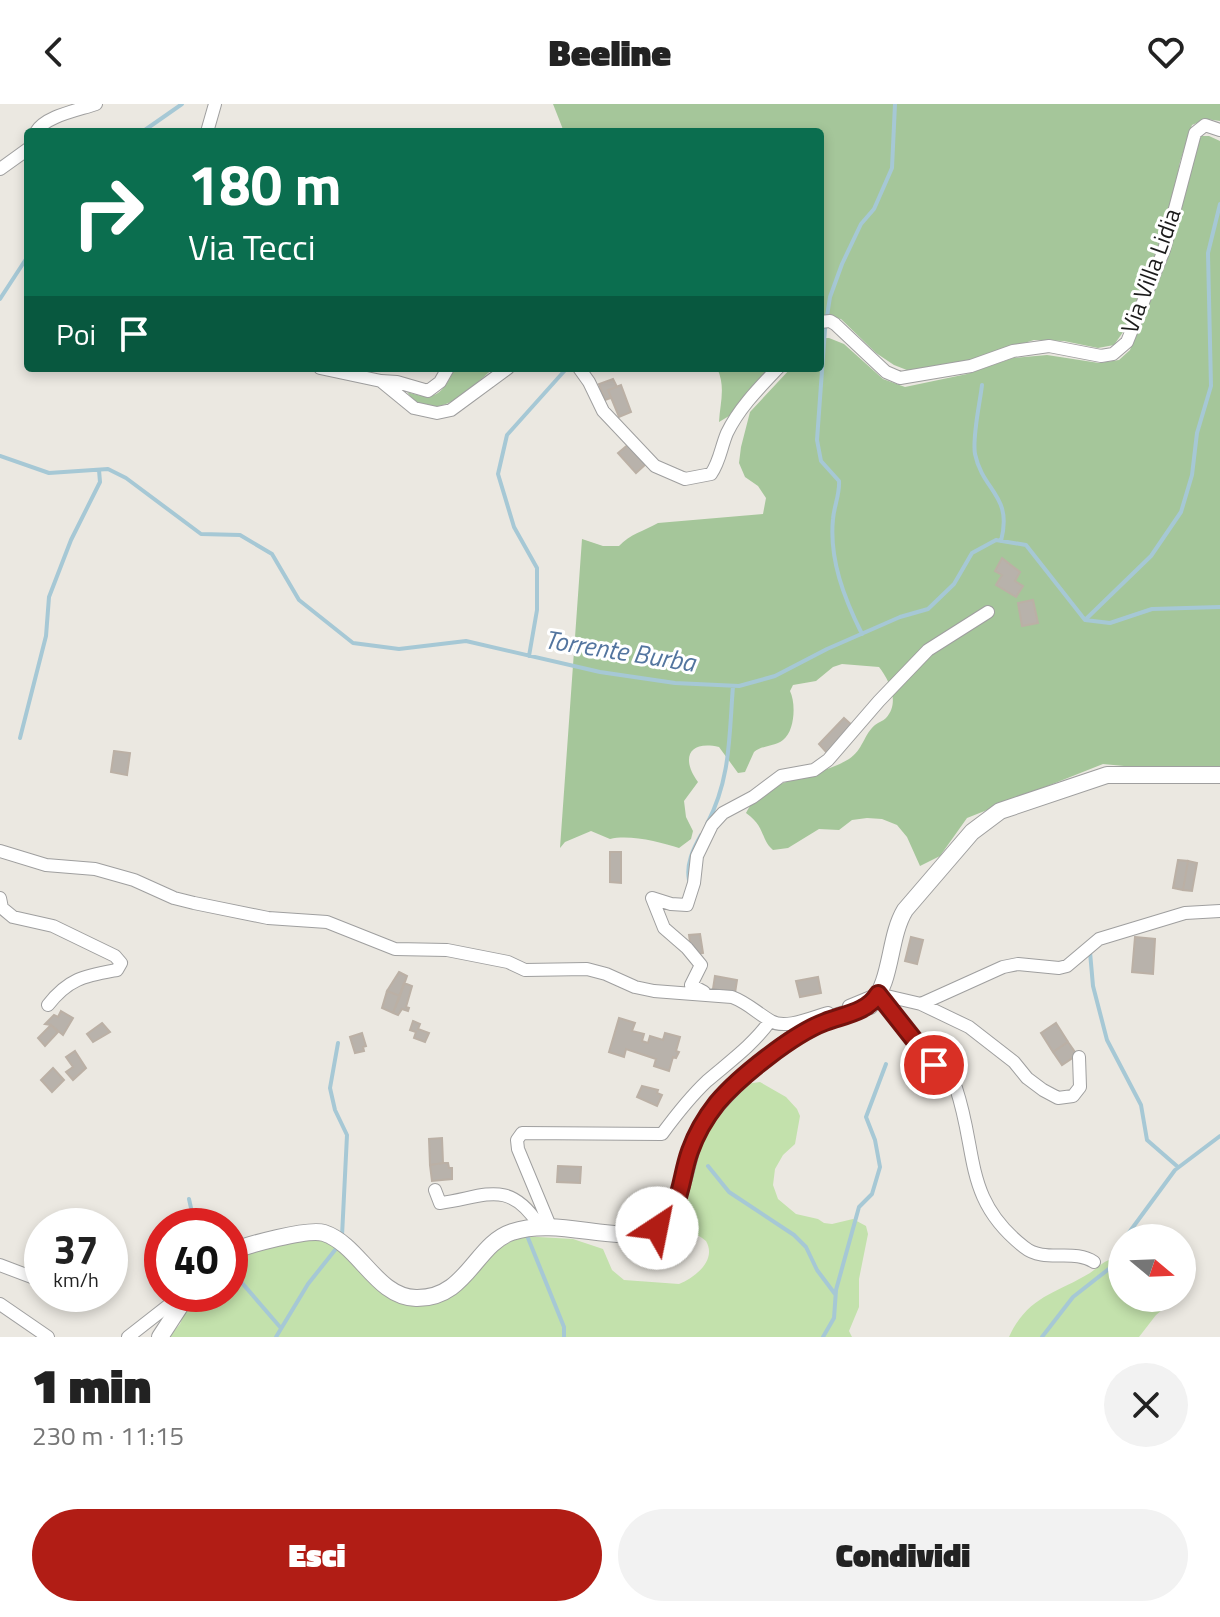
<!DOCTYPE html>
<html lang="it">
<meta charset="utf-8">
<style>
:root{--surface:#fff;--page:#f2f2f2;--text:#222;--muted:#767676;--accent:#b11d15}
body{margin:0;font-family:"Titillium Web",sans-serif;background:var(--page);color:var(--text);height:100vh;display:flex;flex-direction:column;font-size:30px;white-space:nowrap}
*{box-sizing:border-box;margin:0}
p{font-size:26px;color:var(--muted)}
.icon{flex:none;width:44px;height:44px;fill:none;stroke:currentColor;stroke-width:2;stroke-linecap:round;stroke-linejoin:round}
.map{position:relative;height:1233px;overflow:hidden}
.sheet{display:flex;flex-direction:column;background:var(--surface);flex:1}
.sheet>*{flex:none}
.guide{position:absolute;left:24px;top:24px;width:800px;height:244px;border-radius:8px;box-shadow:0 4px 12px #0003;background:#0b6e4f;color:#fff;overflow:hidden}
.needle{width:52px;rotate:109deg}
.tools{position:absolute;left:1108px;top:1120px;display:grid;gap:16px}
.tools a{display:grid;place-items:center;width:88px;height:88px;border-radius:50%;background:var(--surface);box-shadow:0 4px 12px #0003;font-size:40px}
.speed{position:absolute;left:24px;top:1104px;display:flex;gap:16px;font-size:40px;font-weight:700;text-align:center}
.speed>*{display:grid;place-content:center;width:104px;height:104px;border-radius:50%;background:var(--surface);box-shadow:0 4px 12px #0003;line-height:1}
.speed small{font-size:20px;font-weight:400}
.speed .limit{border:12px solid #d22;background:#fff;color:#111}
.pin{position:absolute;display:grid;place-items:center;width:68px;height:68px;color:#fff;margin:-34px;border:4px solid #fff;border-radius:50%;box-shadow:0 2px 8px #0007}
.me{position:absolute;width:88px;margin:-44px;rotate:34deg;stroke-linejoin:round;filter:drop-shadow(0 0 6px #0008)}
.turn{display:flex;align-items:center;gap:28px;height:168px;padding:0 32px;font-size:36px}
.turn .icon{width:104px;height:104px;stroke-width:2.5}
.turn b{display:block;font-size:56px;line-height:68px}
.then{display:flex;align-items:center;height:76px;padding:0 32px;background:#0003;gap:16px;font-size:30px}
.round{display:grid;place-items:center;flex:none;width:84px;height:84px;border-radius:42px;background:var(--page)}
.overview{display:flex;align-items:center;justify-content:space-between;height:136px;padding:0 32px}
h1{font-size:48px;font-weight:800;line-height:60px}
.cta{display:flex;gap:16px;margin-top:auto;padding:16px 32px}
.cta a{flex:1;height:92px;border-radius:48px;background:var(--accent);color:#fff;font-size:32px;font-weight:800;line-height:92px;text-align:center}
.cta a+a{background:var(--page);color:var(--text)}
header{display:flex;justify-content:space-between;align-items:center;height:104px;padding:0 32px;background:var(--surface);font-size:36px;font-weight:800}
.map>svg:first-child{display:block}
.grass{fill:#c3e1ac}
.forest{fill:#a5c69a}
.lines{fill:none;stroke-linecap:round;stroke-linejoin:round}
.stream{stroke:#a6c8d5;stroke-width:4}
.building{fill:#b8b2ab;stroke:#bbb0a5;stroke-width:2}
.minor-casing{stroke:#9f9f9f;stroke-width:14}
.tertiary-casing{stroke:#9f9f9f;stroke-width:18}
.minor{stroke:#fff;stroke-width:12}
.tertiary{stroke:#fff;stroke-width:16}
.route-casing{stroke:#73130e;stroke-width:20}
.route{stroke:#b11d15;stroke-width:14}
.labels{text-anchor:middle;stroke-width:6;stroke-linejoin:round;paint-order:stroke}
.street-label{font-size:24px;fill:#1b1b1b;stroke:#fff}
.water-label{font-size:26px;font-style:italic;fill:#53759f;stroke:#fff}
</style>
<header><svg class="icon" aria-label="back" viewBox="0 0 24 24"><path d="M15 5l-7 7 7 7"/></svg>Beeline<svg class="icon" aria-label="heart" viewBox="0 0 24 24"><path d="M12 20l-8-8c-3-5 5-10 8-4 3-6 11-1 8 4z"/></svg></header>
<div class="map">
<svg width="1220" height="1233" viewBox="0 0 1220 1233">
<rect width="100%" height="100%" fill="#ebe8e1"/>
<path class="grass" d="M760,978L786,993L797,1005L800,1012L795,1040L783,1051L775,1065L773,1081L778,1095L796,1110L818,1115L824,1119L832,1120L853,1115L866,1122L868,1130L859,1175V1203L849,1227L852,1233H169L180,1220L192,1190H230V1154C254,1146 308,1127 332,1139C350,1147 386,1185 402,1200L469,1176L500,1144L521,1132L573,1135L603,1145L612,1166L624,1176L679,1180C696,1173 717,1156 706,1137C696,1128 683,1127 675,1116L698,1032L746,980Z
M1111,1155L1122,1158V1194H1173L1174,1196L1156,1211L1139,1233H1009C1028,1192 1055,1190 1090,1169C1097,1164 1103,1158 1111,1155Z"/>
<path class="forest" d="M553,0H1220V17L1206,15L1192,21L1180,58L1170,109L1157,150L1123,228L1114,241L1098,244L1064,237L1034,236L969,256L912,268L894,261L876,249L841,215L820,212V28H564Z
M1201,32H1209L1220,37V665L1166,666L1103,660L967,714L940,752L920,762L907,733L897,721L882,715L867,714L852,716L839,726L819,725L788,744L773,746C760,735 766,723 746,709C763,673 819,674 849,655C863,646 864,630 875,621C879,618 883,617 886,614C900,599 890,577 879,563L842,560L833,563L816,577L793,581L790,587C796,599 795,627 783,636C774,643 762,641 754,648L745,668L738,669L719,643C688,636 681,655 698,678L684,697L686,713L693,727L691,735L679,744C661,738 629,730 610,735L591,727L565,738L560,744L582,435L603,442H619C630,430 644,427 658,419L763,410L766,394L758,382L745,373L739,359L741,343L750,308L791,264H820V234H829L844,240L883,275L905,283L967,270L1013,254L1047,251L1099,259L1119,256L1130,246L1171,143L1191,55Z
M455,264H494C472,282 434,326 407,288C435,298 443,290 455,264Z
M717,264H769L729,312L719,318C720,299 726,283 717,264Z"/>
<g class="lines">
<path class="stream" d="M142,28L182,0
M0,195L28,152
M982,281C980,299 972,333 975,350C983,388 1013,391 1001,437
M0,352L49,369L108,365L126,374L201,430L240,431L272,450L299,496L353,539L399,545L466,537L600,568L675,579L739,582L775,572L827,545L900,513L928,505L954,480L972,449L996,436L1026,441L1085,516L1110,519L1152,505L1220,503
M1086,515L1151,452L1181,408L1192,371L1197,329L1211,282L1208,149L1220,100
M862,530C844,494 829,455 833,415C834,402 840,390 839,377L821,357L817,336L825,225L830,193L842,160L861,120L874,105L892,64L895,0
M529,552L537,506V464L514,423L498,370L507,331L567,264
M20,634L46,532L49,493L71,436L100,378L99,366
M707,720C731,674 729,632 733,582
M689,776C686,760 693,745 701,731
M1090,848L1093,882L1107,936L1141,1001L1147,1036L1178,1063
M338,939L330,984L335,1006L347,1031L342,1132
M708,1062L729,1088L794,1131L806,1143L817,1166L835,1190
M189,1095L195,1122
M526,1129L564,1223V1233
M1125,1134L1175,1066L1220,1032
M230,1165L280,1223
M276,1233L308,1180L339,1141
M823,1233L834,1214L836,1186L859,1103L872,1090L880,1063L875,1036L866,1013L886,960
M1042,1233L1073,1193L1110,1164L1122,1141"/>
</g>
<path class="building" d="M613,275L617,283L608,286L611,294L605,296L599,280Z
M621,281L631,308L619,313L608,286Z
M629,340L646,360L636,369L618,349Z
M1002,454L1020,468L1015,477L1023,482L1016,493L996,481L1002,471L995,467Z
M1033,496L1038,519L1022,522L1018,499Z
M844,614L854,623L828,650L819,640Z
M114,647L130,649L127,671L111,668Z
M610,748H621V779L610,778Z
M1178,756L1188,757L1183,786L1173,784Z
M1188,757L1197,759L1192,787L1183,786Z
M700,830L703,849L692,851L689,831Z
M911,833L923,836L917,860L905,857Z
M1135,833L1155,835L1153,870L1132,868Z
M399,868L407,872L400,892L387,887Z
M715,872L737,876L735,889L713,885Z
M818,873L821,889L800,893L796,877Z
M404,879L412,882L406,903L409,904L408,907L402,905L398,911L393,909Z
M387,887L400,892L393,909L382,904Z
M61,907L73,914L63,931L51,921L45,920L54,911L58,913Z
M619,914L635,919L632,927L644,930L642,937L648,939L650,932L663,936L665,929L680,933L676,947L679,948L676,954L673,953L669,967L654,962L656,955L626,945L624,953L609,948Z
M413,917L420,920L418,925L429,929L425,938L414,934L416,928L410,926Z
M102,919L110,928L93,938L87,930Z
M1056,919L1068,938L1053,948L1041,929Z
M51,921L58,928L45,942L38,934Z
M362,929L366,942L363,943L364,947L355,949L350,933Z
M1068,938L1077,951L1062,961L1053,948Z
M75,947L86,964L73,976L66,968L73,963L66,953Z
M53,964L64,976L52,988L41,976Z
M642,982L658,986L657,989L662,991L657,1002L637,993Z
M442,1034L443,1059L430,1061L429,1035Z
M443,1059H448L449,1064H452V1075L432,1077L430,1061Z
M558,1062L581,1063L580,1079L557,1078Z
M656,1132V1147L632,1148V1133Z"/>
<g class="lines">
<g class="minor-casing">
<path id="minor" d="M36,28C45,12 79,6 96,0
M207,28L215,0
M0,65L28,45
M820,218L830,217L835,220L886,268L900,274L971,262L1013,247L1049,242L1101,252L1113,250L1127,238L1164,146L1195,29L1205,21L1220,26
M320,264L381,277L414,304L437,309L451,306L508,264
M579,264L589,278L603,307L655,362L685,375L711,370C720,357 721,343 727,329C739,304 759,284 778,264
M381,277L397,278L428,287L440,278L448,264
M0,747L46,761L95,765L134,776L174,794L194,799L268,814L327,818L395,845L447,846L508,858L525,866L587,865L606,870L635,883L654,887L732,893C748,899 757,909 771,917C785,926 813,913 828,909
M0,794L2,804L13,813L53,822L115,852L121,859L117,866C85,872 69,874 48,901
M704,888L691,881L701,861L687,844L664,824L652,794L671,800L687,801L694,779L697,752L712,721L723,709L753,693L781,672L814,666L828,656L879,597L928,546L988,508
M878,890C900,912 914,940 935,962C942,969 952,975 956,984C978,1049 963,1095 1024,1143C1045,1160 1073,1144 1094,1158
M921,900L1003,863L1018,860L1059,864L1067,862L1099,835L1185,809L1220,807
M849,902L878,890L921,900L969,923L1014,958L1027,974L1043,986L1058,994L1073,992L1080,983L1079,953
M435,1086L440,1099C483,1094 508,1073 539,1121
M550,1122L518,1045L517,1036L522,1029L662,1030C676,1011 690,993 707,977C729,958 753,941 770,917
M0,1161L42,1177
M0,1200L48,1233
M128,1233L183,1190"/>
</g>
<g class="tertiary-casing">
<path id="tertiary" d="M230,1148C247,1141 308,1124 324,1129C360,1141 376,1193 416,1194C467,1195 475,1140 512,1128C559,1112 618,1142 655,1125C684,1111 684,1055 698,1028C717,993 772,945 807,925C826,914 849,909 870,902C893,877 888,834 905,806L972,728L1000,707L1107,671H1220
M160,1233L188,1190"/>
</g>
<use href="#minor" class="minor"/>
<use href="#tertiary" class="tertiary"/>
</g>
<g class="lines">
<g class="route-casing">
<path id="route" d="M657,1124C682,1107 680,1074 690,1047C696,1030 706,1013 717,999C739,973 793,930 825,918C843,911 868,908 878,890L934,961"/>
</g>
<use href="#route" class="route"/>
</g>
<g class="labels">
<g class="street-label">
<text transform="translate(1151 167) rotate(-70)" y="8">Via Villa Lidia</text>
</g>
<g class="water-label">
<text transform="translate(620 547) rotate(9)" y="9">Torrente Burba</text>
</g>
</g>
</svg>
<div class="tools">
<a><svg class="needle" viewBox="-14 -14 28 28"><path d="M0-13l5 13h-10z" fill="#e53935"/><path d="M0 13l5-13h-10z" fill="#767676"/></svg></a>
</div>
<div class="speed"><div>37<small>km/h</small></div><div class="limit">40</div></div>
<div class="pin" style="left:934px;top:961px;background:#d93025"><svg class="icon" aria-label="arrive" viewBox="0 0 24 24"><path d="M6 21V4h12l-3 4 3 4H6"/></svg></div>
<svg class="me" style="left:657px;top:1124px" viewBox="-20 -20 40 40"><circle r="19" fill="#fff"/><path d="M0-13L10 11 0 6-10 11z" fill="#b11d15"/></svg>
<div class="guide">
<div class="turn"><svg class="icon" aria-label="right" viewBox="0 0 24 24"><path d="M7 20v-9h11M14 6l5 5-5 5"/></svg><div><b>180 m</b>Via Tecci</div></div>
<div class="then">Poi<svg class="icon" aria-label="arrive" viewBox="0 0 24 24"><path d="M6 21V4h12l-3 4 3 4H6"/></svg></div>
</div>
</div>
<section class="sheet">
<div class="overview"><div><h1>1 min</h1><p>230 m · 11:15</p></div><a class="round"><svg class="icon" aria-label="close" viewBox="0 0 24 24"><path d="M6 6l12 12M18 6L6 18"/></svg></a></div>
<div class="cta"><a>Esci</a><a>Condividi</a></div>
</section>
